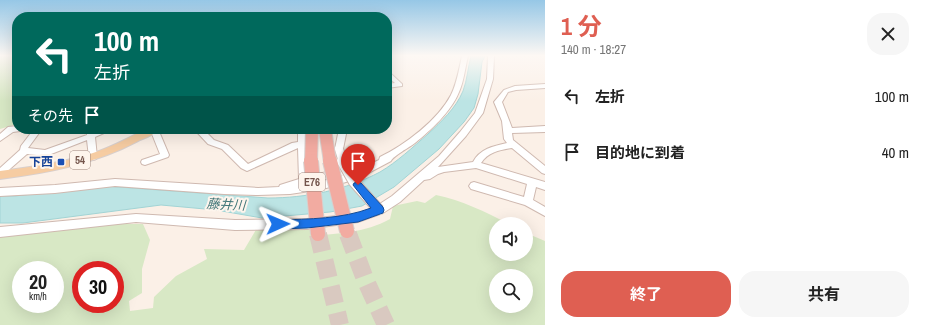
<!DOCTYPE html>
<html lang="ja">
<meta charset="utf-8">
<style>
:root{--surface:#fff;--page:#f6f6f6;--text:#222;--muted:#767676;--accent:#df5f52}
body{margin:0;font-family:"Archivo Narrow","Noto Sans JP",sans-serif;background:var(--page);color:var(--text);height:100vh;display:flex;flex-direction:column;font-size:15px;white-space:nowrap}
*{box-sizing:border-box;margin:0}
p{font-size:13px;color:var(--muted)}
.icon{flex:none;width:22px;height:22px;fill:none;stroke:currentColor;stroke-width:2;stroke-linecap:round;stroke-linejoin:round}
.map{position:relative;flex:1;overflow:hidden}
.sheet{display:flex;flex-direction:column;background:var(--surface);width:380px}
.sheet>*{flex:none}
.hud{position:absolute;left:12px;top:12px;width:380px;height:122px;border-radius:16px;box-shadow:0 4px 16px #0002;background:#00695c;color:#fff;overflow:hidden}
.tools{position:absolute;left:489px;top:217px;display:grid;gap:8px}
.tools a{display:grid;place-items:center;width:44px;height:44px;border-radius:50%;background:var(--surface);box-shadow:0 4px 16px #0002;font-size:20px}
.speed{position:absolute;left:12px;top:261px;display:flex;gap:8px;font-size:20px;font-weight:700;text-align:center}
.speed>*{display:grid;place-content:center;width:52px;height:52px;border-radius:50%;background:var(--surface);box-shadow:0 4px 16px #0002;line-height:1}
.speed small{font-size:10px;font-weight:400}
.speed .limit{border:6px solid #d22;background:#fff;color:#111}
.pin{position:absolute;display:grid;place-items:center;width:34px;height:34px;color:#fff;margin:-41px -17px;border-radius:50% 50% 50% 0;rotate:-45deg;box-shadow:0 0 4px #0007}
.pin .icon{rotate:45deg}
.me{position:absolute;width:44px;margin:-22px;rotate:89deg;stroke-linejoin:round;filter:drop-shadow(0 0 3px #0008)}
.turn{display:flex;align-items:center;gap:14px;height:84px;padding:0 16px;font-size:18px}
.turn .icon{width:52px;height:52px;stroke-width:2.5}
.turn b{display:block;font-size:28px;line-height:34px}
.then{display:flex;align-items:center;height:38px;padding:0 16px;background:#0003;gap:8px;font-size:15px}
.round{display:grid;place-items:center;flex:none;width:42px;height:42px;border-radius:16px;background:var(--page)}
.summary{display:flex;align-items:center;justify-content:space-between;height:68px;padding:0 16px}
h1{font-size:24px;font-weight:700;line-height:30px;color:var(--accent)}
.action{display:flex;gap:8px;margin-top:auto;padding:8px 16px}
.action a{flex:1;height:46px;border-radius:16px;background:var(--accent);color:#fff;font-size:16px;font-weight:700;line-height:46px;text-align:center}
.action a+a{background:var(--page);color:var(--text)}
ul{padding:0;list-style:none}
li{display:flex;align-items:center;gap:12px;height:56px;padding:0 16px}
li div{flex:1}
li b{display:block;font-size:15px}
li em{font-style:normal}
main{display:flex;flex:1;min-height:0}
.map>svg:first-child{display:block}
.green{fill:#d8e8c5;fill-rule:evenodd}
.water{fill:#bce4e4;stroke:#a2d4d5}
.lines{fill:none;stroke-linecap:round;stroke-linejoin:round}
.highway-tunnel-far1{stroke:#d9c9c0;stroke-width:14;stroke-dasharray:14 7;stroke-linecap:butt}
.highway-tunnel{stroke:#d9c9c0;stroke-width:18;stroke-dasharray:18 9;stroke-linecap:butt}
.minor-casing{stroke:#cfb9b0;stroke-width:2}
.major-casing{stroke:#d8cfcd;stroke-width:2}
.minor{fill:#fff;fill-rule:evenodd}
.major{fill:#f6cca2;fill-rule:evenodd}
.minor-bridge-far1-casing{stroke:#cfb9b0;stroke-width:10;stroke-linecap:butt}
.minor-bridge-casing{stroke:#cfb9b0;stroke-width:12;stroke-linecap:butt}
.highway-bridge-far1-casing{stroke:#d8cfcd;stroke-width:14;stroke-linecap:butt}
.highway-bridge-casing{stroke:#d8cfcd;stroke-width:16;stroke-linecap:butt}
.minor-bridge-far1{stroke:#fff;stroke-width:8}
.minor-bridge{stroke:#fff;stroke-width:10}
.highway-bridge-far1{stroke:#f2aba1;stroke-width:12}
.highway-bridge{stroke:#f2aba1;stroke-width:14}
.route{fill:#1a73e8;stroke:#114b97}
.transit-dot{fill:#1a4fb4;stroke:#fef5ed;stroke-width:1.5}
.labels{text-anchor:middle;stroke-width:4;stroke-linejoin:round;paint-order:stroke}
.shield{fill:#fef5ed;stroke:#9d857c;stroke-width:1}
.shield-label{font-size:11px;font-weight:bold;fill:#74554c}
.transit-label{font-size:12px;font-weight:bold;fill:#164399;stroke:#fef5ed;text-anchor:end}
.water-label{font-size:13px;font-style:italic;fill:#407678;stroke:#fef5ed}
</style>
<main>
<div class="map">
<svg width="545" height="325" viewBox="0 0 545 325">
<rect width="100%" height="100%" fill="#fbf0e7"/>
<path class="green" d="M0,56H17V124L0,129Z
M436,195C462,200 485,212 509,224H496V254H526V233L545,241V325H0V236L103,224H143L150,240L142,269V293L129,301L130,311L153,308L154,297L176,276L207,259L204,249L244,250L257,228L311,229L313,236C341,233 364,233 390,219L393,206L417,201L425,203ZM21,270H55V304H21ZM81,270H115V304H81ZM496,276H526V306H496Z"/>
<path class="water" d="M471,56H485L482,62L478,94L474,108L464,122L439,149L394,187L362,206L330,212L262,218L216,210L161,205L23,223H0V196H15L105,186L268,198C306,198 346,190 380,172C397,162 413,147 428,134C441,122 456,108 463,91C467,81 468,67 471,56Z"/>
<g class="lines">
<path class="highway-tunnel-far1" d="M347,231L349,235"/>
<path class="highway-tunnel" d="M318,234L340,325
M348,234L365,279L386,325"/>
<g class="minor-casing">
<path id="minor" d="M462,56H468C465,68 464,81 459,92C451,112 431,130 415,143C410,147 393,156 391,161L359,178L323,189L290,194L258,195L224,194L115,186L55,193L0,196V188L55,185L115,179L258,188L279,187L280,185L299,179L298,148L247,171L241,168L222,149L208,144L194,129H203L214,140L228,145L248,164L292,143L298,142V129H306L309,176L354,166L357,167L358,170L379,160L380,157C405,145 438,120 451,95C457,83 459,69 462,56ZM350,173L323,181L307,184Z
M488,56H494L493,79L483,113L466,136L438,167L473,162C480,149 493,146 507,143L504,139L502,121L494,102L504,90L515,86L545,84V88L516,90L508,92L502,102L512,128L545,126V132L512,133L513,140L545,166V174L542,173L512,148C500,150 488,152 481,163L545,182V190L536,187L533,200L545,207V216L525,205L471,189L469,186L471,183L474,182L524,197L527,184L476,168L444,172L438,174L430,179L424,180L400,202L383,213L358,222L307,229L235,230L136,222L0,237V227L136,214L235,220L307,219L358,214L375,207L392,196L439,156L460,132L475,113L487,79Z
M387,70L402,84V86L387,88V84L395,83L387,76Z
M17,126V129H21L20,131L13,132L0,141V134L8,127Z
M34,129H42L28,148L45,150L87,135L86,129H94V132L101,129H113L95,137L97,157L96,159L93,160L89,157L87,140L46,156L27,154L3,175L0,176V168L20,150L21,146Z
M150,129H158L169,155L168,157L145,165L142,164L141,162L142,160L160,154Z
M339,129H347L343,149L339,152L335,149Z"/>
</g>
<g class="major-casing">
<path id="major" d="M146,129H159C154,135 145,138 138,141C95,164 48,173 0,179V171C30,167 61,163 90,154C110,148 128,138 146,129Z"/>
</g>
<use href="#minor" class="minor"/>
<use href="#major" class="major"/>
<g class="minor-bridge-far1-casing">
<path id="minor-bridge-far1" d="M339,149L343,162"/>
</g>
<g class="minor-bridge-casing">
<path id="minor-bridge" d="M342,161L354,182L379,210"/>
</g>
<g class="highway-bridge-far1-casing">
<path id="highway-bridge-far1" d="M325,129L330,162
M311,162L312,129"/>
</g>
<g class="highway-bridge-casing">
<path id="highway-bridge" d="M311,161L318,234
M330,161L347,231"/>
</g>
<use href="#minor-bridge-far1" class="minor-bridge-far1"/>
<use href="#minor-bridge" class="minor-bridge"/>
<use href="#highway-bridge-far1" class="highway-bridge-far1"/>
<use href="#highway-bridge" class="highway-bridge"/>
</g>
<linearGradient id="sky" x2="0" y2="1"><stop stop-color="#96c7e6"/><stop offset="0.55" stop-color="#fdf8f4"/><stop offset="1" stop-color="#fdf8f4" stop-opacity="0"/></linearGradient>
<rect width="545" height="101" fill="url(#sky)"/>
<path class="route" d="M358,182L361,183L383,207L384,210L383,213L358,222L307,228L278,229L274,228L273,224L274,221L278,220C309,219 342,219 371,208L353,185L354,183Z"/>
<rect class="transit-dot" x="57" y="158" width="8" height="8" rx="2"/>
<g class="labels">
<g class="shield">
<rect x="70" y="151" width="20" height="18" rx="3"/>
<rect x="299" y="173" width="26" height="18" rx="3"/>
</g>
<g class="shield-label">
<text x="80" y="164">54</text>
<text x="312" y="186">E76</text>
</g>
<g class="transit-label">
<text x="53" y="166">下西</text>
</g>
<g class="water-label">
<text transform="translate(226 204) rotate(3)" y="5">藤井川</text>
</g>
</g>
</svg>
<div class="tools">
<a><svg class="icon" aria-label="sound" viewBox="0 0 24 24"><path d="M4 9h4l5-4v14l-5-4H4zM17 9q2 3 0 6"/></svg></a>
<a><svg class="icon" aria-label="search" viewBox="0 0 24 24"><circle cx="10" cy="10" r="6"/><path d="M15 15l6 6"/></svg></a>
</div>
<div class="speed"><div>20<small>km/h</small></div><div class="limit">30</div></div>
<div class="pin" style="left:358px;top:185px;background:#d93025"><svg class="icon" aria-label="arrive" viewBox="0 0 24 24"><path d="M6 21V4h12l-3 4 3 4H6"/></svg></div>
<svg class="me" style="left:278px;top:224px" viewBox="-20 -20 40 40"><path d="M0-17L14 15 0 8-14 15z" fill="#1a73e8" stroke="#fff" stroke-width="4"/></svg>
<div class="hud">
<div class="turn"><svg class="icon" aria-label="left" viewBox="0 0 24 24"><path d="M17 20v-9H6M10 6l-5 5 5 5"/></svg><div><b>100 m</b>左折</div></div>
<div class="then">その先<svg class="icon" aria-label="arrive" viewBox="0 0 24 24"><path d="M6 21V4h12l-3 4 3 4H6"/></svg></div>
</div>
</div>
<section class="sheet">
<div class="summary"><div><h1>1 分</h1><p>140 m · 18:27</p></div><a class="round"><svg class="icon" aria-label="close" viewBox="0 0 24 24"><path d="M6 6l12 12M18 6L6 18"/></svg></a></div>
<ul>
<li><svg class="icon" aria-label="left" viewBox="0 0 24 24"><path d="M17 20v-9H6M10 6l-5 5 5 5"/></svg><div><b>左折</b></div><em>100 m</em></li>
<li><svg class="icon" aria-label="arrive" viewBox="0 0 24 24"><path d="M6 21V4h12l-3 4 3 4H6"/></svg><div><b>目的地に到着</b></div><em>40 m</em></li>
</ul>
<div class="action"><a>終了</a><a>共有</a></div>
</section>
</main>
